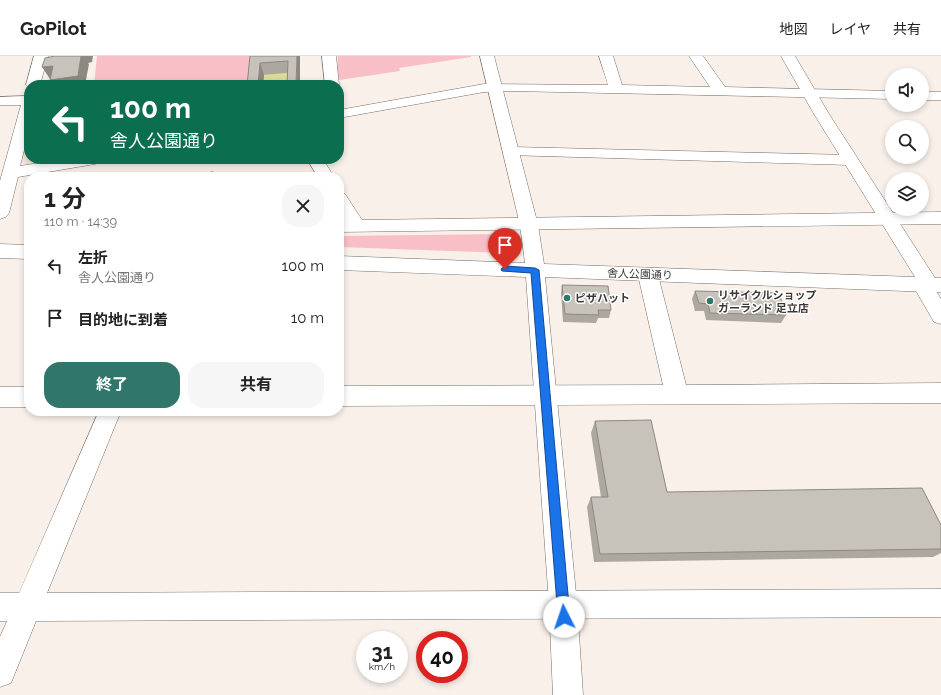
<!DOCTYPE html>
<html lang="ja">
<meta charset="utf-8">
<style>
:root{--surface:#fff;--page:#f6f6f6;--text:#222;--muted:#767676;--line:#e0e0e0;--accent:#31766a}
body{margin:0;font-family:Raleway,"Noto Sans JP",sans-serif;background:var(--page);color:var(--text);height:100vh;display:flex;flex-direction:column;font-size:15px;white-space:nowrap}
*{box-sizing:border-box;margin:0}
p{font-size:13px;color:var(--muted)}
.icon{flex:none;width:22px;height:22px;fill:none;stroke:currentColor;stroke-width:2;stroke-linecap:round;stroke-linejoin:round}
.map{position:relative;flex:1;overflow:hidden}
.panel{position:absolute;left:24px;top:116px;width:320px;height:244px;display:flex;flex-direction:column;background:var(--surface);border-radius:16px;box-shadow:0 2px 6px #0003}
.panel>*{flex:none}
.hud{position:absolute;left:24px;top:24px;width:320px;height:84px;border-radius:16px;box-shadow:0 2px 6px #0003;background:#0b6e4f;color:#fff;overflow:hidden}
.fabs{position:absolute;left:885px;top:12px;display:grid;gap:8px}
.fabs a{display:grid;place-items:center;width:44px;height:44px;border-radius:50%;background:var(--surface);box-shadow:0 2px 6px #0003;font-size:20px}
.speed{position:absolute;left:356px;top:575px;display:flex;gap:8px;font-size:20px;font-weight:700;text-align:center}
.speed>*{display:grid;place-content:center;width:52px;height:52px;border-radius:50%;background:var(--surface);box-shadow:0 2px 6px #0003;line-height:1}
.speed small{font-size:10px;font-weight:400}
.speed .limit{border:6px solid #d22;background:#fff;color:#111}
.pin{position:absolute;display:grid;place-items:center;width:34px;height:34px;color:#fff;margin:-41px -17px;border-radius:50% 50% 50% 0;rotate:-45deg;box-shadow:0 0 4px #0007}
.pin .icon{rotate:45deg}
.me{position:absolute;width:44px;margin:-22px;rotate:356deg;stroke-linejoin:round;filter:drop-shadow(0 0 3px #0008)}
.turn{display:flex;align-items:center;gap:14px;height:84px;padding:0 20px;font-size:18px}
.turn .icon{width:52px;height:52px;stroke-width:2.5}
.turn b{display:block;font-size:28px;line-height:34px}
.round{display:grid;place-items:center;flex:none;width:42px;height:42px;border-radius:16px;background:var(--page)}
.summary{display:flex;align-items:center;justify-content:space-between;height:68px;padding:0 20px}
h1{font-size:24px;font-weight:700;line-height:30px}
.action{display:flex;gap:8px;margin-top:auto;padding:8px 20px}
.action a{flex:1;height:46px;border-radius:16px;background:var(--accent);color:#fff;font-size:16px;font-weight:700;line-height:46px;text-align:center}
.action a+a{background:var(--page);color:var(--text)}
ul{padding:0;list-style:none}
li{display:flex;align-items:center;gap:12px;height:52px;padding:0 20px}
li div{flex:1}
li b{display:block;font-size:15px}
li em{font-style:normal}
header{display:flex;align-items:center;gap:24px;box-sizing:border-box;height:56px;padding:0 20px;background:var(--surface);border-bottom:1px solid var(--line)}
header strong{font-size:19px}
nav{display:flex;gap:22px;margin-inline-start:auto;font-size:14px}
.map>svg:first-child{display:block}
.built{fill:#f5e5da}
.green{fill:#f9bfc7}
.water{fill:#dddc96}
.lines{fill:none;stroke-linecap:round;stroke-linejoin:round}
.lane-casing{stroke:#766f69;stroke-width:1}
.street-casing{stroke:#766f69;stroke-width:1}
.secondary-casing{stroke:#766f69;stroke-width:1}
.lane{fill:#fff;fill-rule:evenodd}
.street{fill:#fff;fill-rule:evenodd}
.secondary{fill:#fff;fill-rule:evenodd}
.wall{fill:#aca8a0}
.shaded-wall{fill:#8c8882}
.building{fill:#c8c3ba;stroke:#8c8882}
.route{fill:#1a73e8;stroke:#114b97}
.poi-dot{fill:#31766a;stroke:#fff;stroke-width:1.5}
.labels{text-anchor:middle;stroke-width:3;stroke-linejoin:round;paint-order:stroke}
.street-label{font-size:11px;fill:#3b3835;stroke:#fff}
.poi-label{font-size:11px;font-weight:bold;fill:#3b3835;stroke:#fff;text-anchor:start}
</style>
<header>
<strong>GoPilot</strong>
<nav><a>地図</a><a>レイヤ</a><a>共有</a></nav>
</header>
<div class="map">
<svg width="941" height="639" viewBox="0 0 941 639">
<rect width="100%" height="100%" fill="#f9f0ea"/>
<path class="built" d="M29,76V103H66L29,110L21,107Z"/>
<path class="green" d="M97,0H251L247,29H94Z
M338,0H471V1L399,12L400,15L339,24L337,14Z
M507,178L508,194L506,197L339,191V180Z"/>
<path class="water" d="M291,16V29H263L264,19Z"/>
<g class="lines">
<g class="lane-casing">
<path id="lane" d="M213,116L216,117L218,121H197L199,119Z"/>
</g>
<g class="street-casing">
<path id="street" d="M34,0H48L40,29H29V32L26,29Z
M322,0H336L339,29H325Z
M599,0H613L622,29L710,31L689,0H703L725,31L892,35V43L511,35L484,36L339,62V54L484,28L608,29Z
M922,36H941V44H922Z
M29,40V75L20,110L65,103H103L101,106L95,108L18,121L9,157L6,161L0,163V125L21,49H0V41Z
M512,91L850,99L856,101L858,104L856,107L850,109L506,99L504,96L506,93Z
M307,103H323L334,121H318Z
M339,136L345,138L362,164L941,156V168L339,176V164H344L339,156Z
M648,212L655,214L658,219L686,329L941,327V347L339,350V330L663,329L638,219L641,214Z
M922,221L929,223L941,243V268L934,266L912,228L915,223Z
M0,331H29V351H0Z
M99,355H121L47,537L941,533V561L36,565L11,627L0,631V581L7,565H0V537H19Z"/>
</g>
<g class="secondary-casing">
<path id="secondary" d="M480,0H494L538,169L544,208L915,221L814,58L781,0H795L829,58L935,222H941V236H930L545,221L577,548L583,639H553L549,548L526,221L339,214V200L525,207L520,169Z
M0,188L29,189V203L0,202Z"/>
</g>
<use href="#lane" class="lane"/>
<use href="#street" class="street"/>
<use href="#secondary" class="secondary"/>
</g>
<path class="wall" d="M250,0H300L287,17L264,19L263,29H247Z
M562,229L611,254L609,262H598L596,267L563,266L561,237Z
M695,235L786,259L781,267L706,264L704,255H695L692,243Z
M595,365L667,436L941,469V497L933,501L594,506L587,451L591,441H601L591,377Z"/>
<path class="shaded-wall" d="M63,0H93L92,6L88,7L89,8L85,29H53L50,24Z
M297,0H300V29H296Z
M260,7L264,19L263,29H258Z
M53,10L60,21L50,23L42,11Z"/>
<path class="building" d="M55,0H81L78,20L50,24L53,10L42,11L45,2Z
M250,0H297L296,29H287L288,5L260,7L258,29H247Z
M562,229L608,230L611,254H598L599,259L565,258Z
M695,235L779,237L786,259L710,257L708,248L699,247Z
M651,364L667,436L922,432L941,469V493L600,498L591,441H608L595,365Z"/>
<path class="route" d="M505,210L535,212L539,214L570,561L568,565L564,567L560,565L558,561L531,217L502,215L501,213Z"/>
<g class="poi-dot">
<circle cx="567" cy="242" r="4"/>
<circle cx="710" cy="245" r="4"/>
</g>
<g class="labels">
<g class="street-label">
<text transform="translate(640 218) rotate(2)" y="4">舎人公園通り</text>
</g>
<g class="poi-label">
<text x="718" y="243">リサイクルショップ<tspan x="718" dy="13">ガーランド 足立店</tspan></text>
<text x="575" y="246">ピザハット</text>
</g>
</g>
</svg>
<div class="fabs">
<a><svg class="icon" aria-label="sound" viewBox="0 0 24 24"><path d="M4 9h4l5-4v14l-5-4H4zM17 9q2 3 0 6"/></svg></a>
<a><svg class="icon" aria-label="search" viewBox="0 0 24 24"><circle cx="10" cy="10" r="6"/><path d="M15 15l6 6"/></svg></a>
<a><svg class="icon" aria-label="layers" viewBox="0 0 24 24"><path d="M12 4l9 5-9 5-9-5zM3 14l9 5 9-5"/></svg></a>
</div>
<div class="speed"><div>31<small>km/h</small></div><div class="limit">40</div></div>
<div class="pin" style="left:505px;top:213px;background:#d93025"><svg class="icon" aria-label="arrive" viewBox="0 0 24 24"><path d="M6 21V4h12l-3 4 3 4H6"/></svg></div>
<svg class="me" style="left:564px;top:561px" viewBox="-20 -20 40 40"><circle r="19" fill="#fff"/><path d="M0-13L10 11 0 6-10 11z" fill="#1a73e8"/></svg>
<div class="hud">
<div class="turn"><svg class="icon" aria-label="left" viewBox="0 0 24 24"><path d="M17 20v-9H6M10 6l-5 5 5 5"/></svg><div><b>100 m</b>舎人公園通り</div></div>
</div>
<section class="panel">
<div class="summary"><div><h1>1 分</h1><p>110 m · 14:39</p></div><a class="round"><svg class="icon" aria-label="close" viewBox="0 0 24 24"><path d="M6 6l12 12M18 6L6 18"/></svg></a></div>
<ul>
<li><svg class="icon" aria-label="left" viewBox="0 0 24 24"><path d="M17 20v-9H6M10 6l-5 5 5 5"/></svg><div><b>左折</b><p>舎人公園通り</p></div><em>100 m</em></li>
<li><svg class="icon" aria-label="arrive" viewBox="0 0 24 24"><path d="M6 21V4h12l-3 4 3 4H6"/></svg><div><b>目的地に到着</b></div><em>10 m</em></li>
</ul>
<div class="action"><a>終了</a><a>共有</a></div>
</section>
</div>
